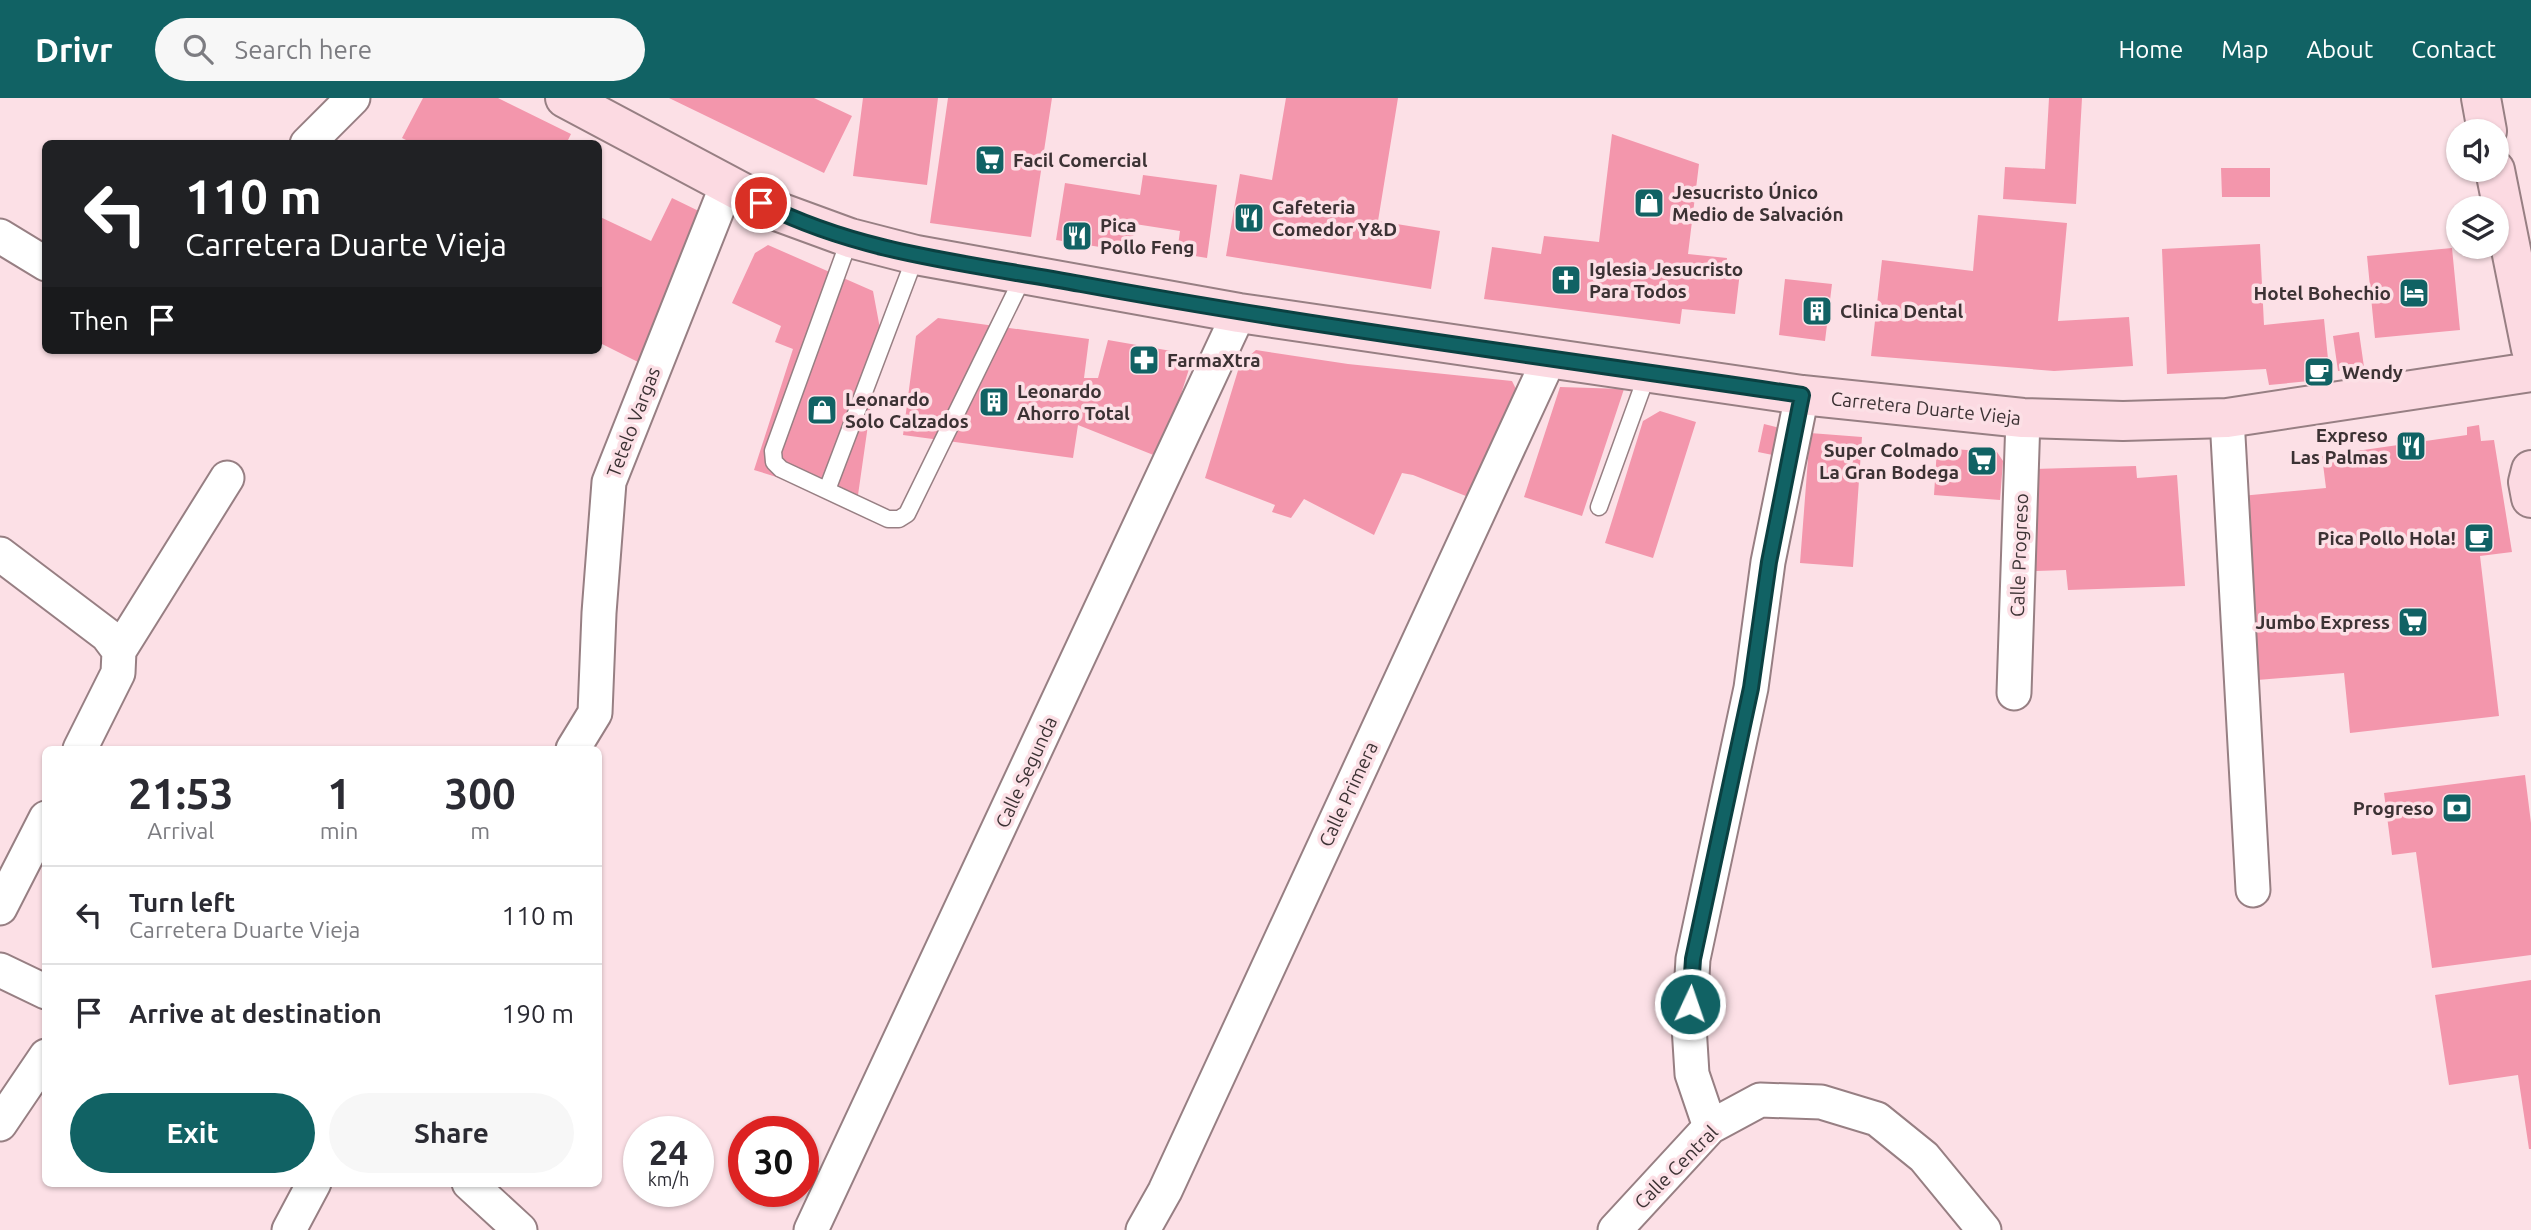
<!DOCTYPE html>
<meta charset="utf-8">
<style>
:root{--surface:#fff;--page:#f7f7f7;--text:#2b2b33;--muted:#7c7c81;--line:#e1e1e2;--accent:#116264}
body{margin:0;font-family:Ubuntu,sans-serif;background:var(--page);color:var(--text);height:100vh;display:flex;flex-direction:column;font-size:26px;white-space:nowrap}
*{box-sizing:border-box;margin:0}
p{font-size:23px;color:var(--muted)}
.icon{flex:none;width:38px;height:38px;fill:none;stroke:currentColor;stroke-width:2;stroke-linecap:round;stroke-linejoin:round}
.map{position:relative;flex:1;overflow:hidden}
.sheet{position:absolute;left:42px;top:648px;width:560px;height:441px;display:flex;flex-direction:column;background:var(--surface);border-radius:10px;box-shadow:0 2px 5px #0004}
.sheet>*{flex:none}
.guide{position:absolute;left:42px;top:42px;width:560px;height:214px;border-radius:10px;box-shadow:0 2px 5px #0004;background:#202124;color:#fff;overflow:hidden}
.tools{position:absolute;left:2446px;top:21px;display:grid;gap:14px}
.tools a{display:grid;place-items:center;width:63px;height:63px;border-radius:50%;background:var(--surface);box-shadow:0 2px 5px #0004;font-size:35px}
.speed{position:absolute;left:623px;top:1018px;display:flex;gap:14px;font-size:35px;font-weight:700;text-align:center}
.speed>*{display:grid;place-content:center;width:91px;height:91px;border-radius:50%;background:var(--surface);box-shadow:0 2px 5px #0004;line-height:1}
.speed small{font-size:18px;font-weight:400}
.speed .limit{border:10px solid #d22;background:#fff;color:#111}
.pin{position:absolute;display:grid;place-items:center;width:60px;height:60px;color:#fff;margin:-30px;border:4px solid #fff;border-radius:50%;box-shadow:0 2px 7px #0007}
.me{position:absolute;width:77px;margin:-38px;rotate:3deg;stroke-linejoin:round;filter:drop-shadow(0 0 5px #0008)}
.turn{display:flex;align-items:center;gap:24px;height:147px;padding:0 28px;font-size:32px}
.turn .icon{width:91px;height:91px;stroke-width:2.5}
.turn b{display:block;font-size:49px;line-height:60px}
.then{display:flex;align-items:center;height:66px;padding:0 28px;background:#0003;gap:14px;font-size:26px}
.eta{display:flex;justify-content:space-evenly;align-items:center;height:119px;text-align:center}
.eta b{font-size:42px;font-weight:600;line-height:49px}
.action{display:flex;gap:14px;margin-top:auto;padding:14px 28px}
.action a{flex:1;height:80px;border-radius:42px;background:var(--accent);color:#fff;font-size:28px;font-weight:600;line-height:80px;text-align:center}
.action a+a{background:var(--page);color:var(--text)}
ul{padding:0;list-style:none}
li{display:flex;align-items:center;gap:21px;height:98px;padding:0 28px;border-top:2px solid var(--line)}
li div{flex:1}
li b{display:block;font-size:26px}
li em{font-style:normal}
header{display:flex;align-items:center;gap:42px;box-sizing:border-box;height:98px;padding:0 35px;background:var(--accent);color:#fff}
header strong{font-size:33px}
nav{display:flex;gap:38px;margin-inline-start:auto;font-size:24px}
.search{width:490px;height:63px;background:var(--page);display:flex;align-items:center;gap:18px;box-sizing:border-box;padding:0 24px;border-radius:38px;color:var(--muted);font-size:26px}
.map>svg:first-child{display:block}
.building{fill:#f396ac}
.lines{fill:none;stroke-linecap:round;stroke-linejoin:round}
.lane-casing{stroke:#977f83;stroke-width:19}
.street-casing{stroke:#977f83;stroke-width:37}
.secondary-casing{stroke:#977f83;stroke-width:42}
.lane{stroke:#fff;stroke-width:16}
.street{stroke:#fff;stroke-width:33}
.secondary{stroke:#fcdae2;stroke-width:38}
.route-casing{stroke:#0b4041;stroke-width:18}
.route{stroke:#116264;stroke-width:12}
.labels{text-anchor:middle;stroke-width:7;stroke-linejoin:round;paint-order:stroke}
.poi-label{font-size:19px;font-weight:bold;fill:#3c3234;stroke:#fce0e6;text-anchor:start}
.street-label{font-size:19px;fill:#3c3234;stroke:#fce0e6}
</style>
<header>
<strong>Drivr</strong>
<div class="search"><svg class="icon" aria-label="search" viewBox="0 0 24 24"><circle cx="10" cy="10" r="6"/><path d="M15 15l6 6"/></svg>Search here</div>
<nav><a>Home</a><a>Map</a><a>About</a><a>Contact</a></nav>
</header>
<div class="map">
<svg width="2531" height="1132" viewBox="0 0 2531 1132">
<rect width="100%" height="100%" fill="#fce0e6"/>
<path class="building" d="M423,0H498L571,36L566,46H414L402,40Z
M669,0H814L852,18L824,75Z
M863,0H938L927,87L853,78Z
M948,0H1052L1031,139L930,125Z
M1286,0H1398L1378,123L1440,133L1431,191L1226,158L1240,76L1272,82Z
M2049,0H2082L2076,106L2003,101L2005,69L2045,71Z
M1612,36L1699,66L1688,156L1727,160L1726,173L1740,174L1735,216L1682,211L1680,226L1484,201L1492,149L1541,156L1544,138L1599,144Z
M2221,70H2270V99H2222Z
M1143,77L1217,87L1207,160L1177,155L1180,133L1135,126L1131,154L1056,142L1065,85L1140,97Z
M672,100L707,117L690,162L638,264L598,244V118L651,143Z
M1978,117L2067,125L2058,223L2129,219L2133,268L2054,273L1871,258L1882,162L1973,173Z
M2260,146L2264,227L2324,221L2330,281L2269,287L2266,271L2167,276L2162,151Z
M768,147L873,193L881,236L857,404L754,372L793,251L775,244L781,228L732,205L755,155Z
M2452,150L2460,232L2375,240L2367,158Z
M1785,181L1832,186L1825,243L1779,237Z
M938,220L1089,241L1084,280H1098L1108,242L1177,254L1189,271L1161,360L1078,327L1073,360L903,337L916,238Z
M2359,234L2364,269L2338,273L2333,238Z
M1256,252L1348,266L1512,283L1521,301L1481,404L1413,377L1402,375L1374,437L1304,401L1291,420L1272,414L1275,407L1205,380L1240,266Z
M1560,289L1624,291L1582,418L1524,399Z
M1660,313L1696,324L1653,460L1605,445L1643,323Z
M1764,326L1788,332V360L1758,354Z
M2479,327L2481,343L2494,342L2512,454L2480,458L2499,618L2350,635L2344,575L2257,582L2241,398L2326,390L2322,358L2467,337V329Z
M1810,335L1862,339L1853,469L1800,465Z
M1937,350L1997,354L2003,363L2000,402L1934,397Z
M2136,368L2137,380L2177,377L2185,488L2068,492L2066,472L2036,473L2034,371Z
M2525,677L2531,725V857L2432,870L2416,754L2392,757L2384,695Z
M2531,882V1051H2529L2518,977L2449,987L2435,897Z"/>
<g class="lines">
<g class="lane-casing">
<path id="lane" d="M850,140L773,353L774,364L781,371L888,421H899L907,416L1024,177
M827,392L916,157
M1599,409L1648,274"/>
</g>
<g class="street-casing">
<path id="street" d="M307,46L353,0
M0,138L46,166
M2227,320L2253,792
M0,456L107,537L119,553L118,575L80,651
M119,553L227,380
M2014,595L2023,320
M573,651L595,615L599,515L609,384L727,87
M0,810L46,720
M0,872L46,894
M0,1026L46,958
M1710,1029L1692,976L1689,928L1693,861L1751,590L1768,464L1802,297
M469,1085L520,1132
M289,1132L314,1085
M811,1132L1239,215
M1143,1132L1165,1093L1550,259
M1615,1132L1710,1029L1760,1002L1821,1004L1877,1021L1924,1059L1984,1132"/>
</g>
<g class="secondary-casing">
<path id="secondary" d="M565,0L779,114L850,140L916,157L1239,215L1802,297L2023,320L2123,323L2227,320L2531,274
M2481,0L2487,33
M2495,72L2531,251
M2531,372L2528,384L2531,400"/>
</g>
<use href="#lane" class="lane"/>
<use href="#street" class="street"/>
<use href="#secondary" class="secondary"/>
</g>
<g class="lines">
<g class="route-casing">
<path id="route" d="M761,105C859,156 974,166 1081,186C1320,230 1561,261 1802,297L1769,464L1751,590L1693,861L1690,906"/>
</g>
<use href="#route" class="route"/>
</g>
<defs>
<g id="supermarket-square" transform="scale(1.575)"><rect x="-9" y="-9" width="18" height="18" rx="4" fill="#116264" stroke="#fce0e6"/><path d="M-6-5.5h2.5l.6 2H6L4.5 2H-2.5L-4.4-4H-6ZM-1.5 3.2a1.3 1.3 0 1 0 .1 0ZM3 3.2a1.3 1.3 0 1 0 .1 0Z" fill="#fff"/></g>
<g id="shop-square" transform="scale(1.575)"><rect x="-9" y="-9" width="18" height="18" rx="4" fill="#116264" stroke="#fce0e6"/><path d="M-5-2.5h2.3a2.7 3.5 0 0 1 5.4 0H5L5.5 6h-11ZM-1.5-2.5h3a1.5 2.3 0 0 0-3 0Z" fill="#fff"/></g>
<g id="restaurant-square" transform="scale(1.575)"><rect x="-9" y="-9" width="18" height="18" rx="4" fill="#116264" stroke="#fce0e6"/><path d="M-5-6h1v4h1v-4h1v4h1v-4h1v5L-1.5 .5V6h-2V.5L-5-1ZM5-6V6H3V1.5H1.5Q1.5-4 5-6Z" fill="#fff"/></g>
<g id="church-square" transform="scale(1.575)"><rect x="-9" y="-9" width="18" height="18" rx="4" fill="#116264" stroke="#fce0e6"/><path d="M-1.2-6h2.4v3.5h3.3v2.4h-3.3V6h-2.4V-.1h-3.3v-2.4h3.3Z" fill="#fff"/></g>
<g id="hotel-square" transform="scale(1.575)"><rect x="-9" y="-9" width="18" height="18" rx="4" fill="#116264" stroke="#fce0e6"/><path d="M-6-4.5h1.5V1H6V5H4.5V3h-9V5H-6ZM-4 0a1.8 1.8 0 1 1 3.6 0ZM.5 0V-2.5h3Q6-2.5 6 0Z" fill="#fff"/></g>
<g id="building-square" transform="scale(1.575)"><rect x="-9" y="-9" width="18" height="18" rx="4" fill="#116264" stroke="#fce0e6"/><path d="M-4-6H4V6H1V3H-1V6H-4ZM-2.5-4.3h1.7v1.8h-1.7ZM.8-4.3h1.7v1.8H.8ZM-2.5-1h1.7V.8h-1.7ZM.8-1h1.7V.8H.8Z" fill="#fff"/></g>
<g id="pharmacy-square" transform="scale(1.575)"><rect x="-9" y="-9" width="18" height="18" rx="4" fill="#116264" stroke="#fce0e6"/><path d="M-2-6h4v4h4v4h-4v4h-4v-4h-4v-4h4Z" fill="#fff"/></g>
<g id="cafe-square" transform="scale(1.575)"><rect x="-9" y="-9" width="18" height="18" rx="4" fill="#116264" stroke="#fce0e6"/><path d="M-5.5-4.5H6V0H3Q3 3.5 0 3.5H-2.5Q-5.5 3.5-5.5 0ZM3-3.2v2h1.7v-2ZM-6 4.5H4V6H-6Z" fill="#fff"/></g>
<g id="bank-square" transform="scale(1.575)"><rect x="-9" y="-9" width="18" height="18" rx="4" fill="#116264" stroke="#fce0e6"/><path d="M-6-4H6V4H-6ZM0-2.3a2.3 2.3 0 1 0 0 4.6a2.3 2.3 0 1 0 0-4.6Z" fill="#fff"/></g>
</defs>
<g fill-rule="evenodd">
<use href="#supermarket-square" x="990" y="62"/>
<use href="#shop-square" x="1649" y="105"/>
<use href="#restaurant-square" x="1249" y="120"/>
<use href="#restaurant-square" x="1077" y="138"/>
<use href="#church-square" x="1566" y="182"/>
<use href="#hotel-square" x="2414" y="195"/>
<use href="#building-square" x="1817" y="213"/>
<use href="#pharmacy-square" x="1144" y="262"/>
<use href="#cafe-square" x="2319" y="274"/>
<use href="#building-square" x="994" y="304"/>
<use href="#shop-square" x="822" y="312"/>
<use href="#restaurant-square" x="2411" y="348"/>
<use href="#supermarket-square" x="1982" y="363"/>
<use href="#cafe-square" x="2479" y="440"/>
<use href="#supermarket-square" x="2413" y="524"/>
<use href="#bank-square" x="2457" y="710"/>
</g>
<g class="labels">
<g class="poi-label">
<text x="1013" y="69">Facil Comercial</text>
<text x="1672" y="101">Jesucristo Único<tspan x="1672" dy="22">Medio de Salvación</tspan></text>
<text x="1272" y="116">Cafeteria<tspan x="1272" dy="22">Comedor Y&amp;D</tspan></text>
<text x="1100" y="134">Pica<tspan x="1100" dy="22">Pollo Feng</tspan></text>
<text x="1589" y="178">Iglesia Jesucristo<tspan x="1589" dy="22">Para Todos</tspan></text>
<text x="2391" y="202" text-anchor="end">Hotel Bohechio</text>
<text x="1840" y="220">Clinica Dental</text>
<text x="1167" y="269">FarmaXtra</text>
<text x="2342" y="281">Wendy</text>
<text x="1017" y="300">Leonardo<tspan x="1017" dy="22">Ahorro Total</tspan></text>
<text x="845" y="308">Leonardo<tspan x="845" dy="22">Solo Calzados</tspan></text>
<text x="2388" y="344" text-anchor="end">Expreso<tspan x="2388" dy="22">Las Palmas</tspan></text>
<text x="1959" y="359" text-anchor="end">Super Colmado<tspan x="1959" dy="22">La Gran Bodega</tspan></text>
<text x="2456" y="447" text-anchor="end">Pica Pollo Hola!</text>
<text x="2390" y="531" text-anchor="end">Jumbo Express</text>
<text x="2434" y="717" text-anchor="end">Progreso</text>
</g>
<g class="street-label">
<text transform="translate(1926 310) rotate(6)" y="7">Carretera Duarte Vieja</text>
<text transform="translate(633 324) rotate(-69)" y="7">Tetelo Vargas</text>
<text transform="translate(2019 457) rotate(-88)" y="7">Calle Progreso</text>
<text transform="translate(1026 674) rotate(-65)" y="7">Calle Segunda</text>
<text transform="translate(1348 696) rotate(-65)" y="7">Calle Primera</text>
<text transform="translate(1676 1069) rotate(-45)" y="7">Calle Central</text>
</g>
</g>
</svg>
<div class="tools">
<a><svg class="icon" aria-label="sound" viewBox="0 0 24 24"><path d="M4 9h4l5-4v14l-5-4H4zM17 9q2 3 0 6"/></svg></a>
<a><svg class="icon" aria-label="layers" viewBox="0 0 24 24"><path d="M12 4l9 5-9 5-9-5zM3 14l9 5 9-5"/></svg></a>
</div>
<div class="speed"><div>24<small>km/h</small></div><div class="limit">30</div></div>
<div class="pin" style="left:761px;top:105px;background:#d93025"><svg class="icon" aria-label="arrive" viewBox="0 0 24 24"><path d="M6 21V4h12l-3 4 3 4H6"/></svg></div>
<svg class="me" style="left:1690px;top:906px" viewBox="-20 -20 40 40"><circle r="17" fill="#116264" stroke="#fff" stroke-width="3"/><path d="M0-11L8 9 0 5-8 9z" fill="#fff"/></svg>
<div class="guide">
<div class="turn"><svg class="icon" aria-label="left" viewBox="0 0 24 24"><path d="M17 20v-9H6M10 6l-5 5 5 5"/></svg><div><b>110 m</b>Carretera Duarte Vieja</div></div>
<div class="then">Then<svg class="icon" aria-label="arrive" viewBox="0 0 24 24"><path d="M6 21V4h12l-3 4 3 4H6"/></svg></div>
</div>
<section class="sheet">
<div class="eta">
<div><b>21:53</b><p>Arrival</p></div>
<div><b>1</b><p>min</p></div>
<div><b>300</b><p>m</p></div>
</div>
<ul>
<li><svg class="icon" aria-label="left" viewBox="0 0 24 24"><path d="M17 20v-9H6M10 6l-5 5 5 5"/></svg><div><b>Turn left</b><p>Carretera Duarte Vieja</p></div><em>110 m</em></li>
<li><svg class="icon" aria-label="arrive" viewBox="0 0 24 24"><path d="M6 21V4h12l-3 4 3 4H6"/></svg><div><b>Arrive at destination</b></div><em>190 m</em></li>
</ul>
<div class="action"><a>Exit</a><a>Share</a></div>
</section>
</div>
